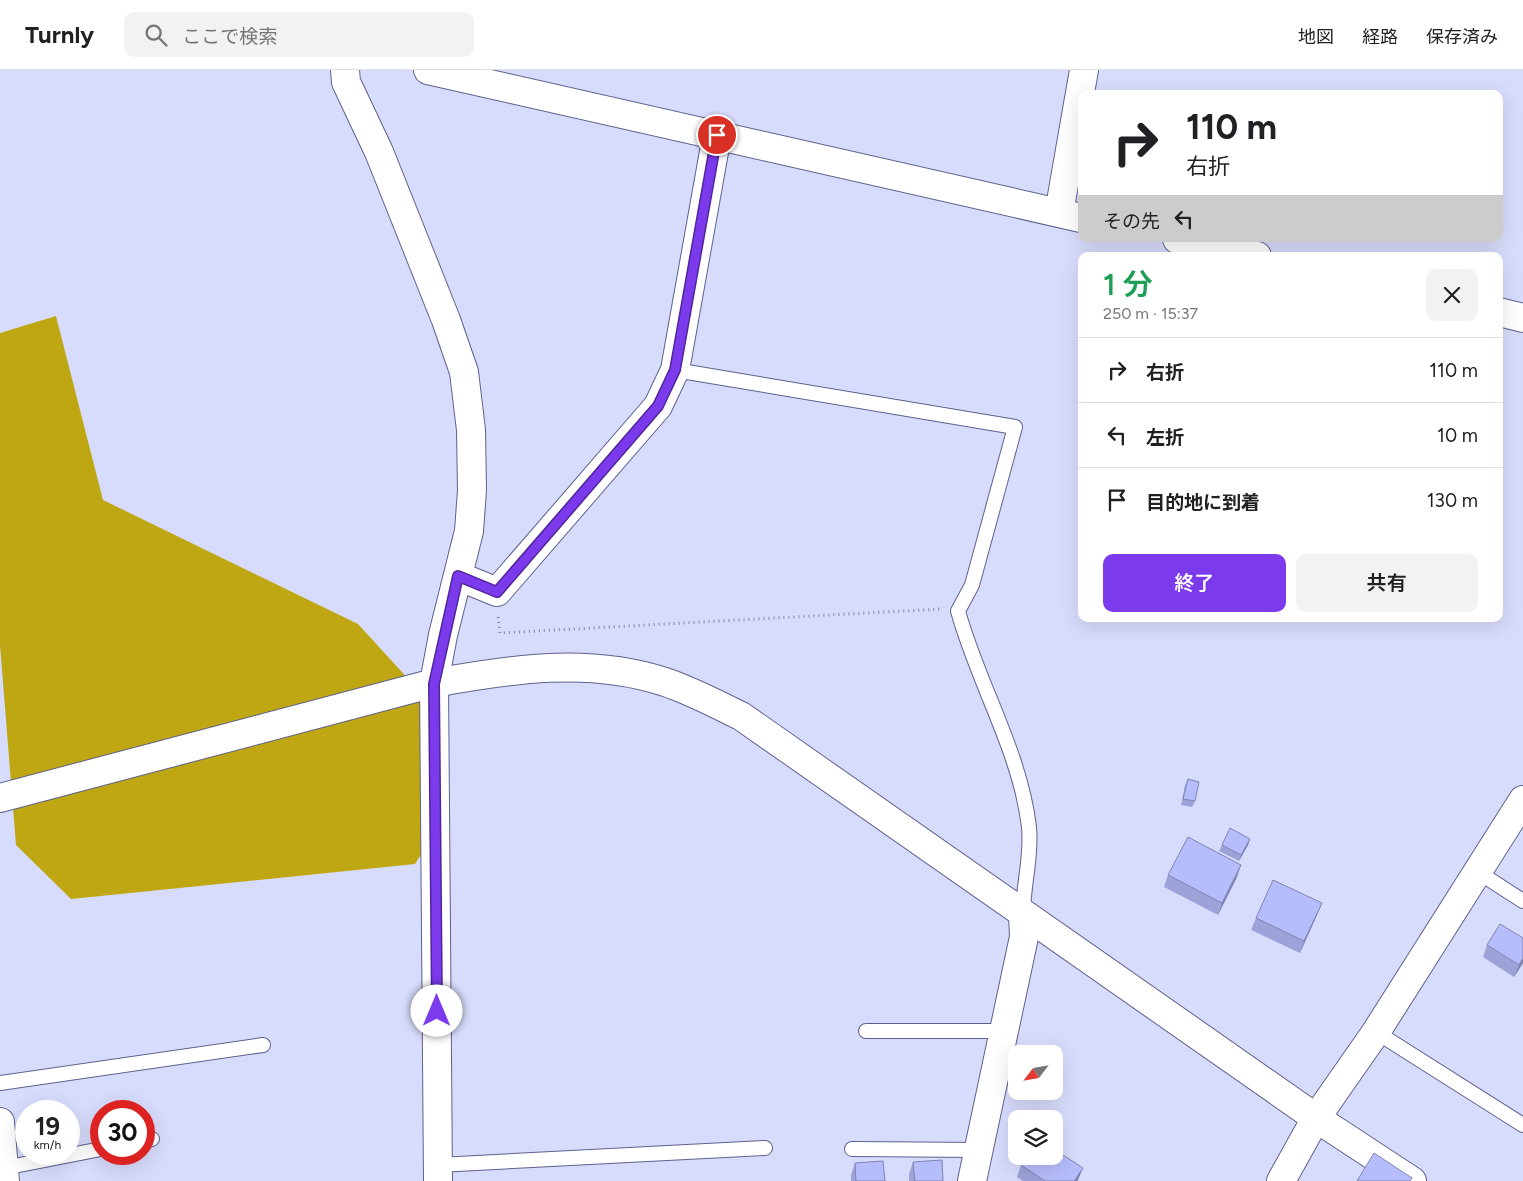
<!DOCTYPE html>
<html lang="ja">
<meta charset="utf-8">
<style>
:root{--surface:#fff;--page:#f2f2f2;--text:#202124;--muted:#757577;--line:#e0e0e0;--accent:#7c3aed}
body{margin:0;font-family:Figtree,"Noto Sans JP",sans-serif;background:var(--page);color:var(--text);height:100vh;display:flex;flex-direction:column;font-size:19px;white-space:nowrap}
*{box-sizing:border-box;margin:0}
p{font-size:16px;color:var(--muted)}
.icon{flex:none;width:28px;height:28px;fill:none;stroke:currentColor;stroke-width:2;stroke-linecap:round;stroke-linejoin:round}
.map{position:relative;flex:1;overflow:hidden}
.side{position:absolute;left:1078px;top:182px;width:425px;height:370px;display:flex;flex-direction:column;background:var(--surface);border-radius:10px;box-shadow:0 5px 20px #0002}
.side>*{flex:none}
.banner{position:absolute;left:1078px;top:20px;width:425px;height:152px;border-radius:10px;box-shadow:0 5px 20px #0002;background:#fff;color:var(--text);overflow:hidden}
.needle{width:32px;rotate:239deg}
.tools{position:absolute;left:1008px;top:975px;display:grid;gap:10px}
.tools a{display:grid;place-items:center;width:55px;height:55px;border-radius:10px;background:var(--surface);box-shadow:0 5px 20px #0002;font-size:25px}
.speed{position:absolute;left:15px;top:1030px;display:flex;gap:10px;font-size:25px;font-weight:700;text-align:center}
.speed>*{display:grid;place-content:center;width:65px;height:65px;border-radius:50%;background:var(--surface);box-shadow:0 5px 20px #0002;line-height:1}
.speed small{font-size:12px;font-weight:400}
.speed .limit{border:8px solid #d22;background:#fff;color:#111}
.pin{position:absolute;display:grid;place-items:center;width:42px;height:42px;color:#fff;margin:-21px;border:2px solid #fff;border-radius:50%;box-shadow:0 1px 5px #0007}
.me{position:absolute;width:55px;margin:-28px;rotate:0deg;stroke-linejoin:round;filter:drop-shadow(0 0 4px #0008)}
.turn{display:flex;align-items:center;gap:18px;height:105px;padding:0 25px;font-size:22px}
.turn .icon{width:65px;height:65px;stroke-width:2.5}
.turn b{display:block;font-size:35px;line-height:42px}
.then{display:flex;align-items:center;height:48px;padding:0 25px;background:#0003;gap:10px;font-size:19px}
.round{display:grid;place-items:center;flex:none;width:52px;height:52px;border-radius:10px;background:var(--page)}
.headline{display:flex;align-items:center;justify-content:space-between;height:85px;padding:0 25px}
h1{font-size:30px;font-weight:600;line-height:38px;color:#1e9e55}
.button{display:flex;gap:10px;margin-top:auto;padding:10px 25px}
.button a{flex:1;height:58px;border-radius:10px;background:var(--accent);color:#fff;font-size:20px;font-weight:600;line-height:58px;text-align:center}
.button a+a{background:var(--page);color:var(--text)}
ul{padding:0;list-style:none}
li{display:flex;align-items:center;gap:15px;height:65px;padding:0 25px;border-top:1px solid var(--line)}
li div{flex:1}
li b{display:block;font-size:19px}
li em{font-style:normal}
header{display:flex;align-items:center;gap:30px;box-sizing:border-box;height:70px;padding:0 25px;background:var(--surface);border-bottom:1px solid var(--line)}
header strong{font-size:24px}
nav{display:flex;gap:28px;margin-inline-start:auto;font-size:18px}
.search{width:350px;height:45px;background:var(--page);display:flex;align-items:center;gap:12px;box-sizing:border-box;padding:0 18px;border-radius:10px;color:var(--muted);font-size:19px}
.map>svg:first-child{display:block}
.forest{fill:#bea712}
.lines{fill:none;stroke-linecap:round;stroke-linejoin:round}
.service-casing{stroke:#5d618f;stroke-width:16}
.minor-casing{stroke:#5d618f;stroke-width:30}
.tertiary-casing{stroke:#5d618f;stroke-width:30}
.path{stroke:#8386a1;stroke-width:3;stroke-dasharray:1 4;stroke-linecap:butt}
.service{stroke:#fff;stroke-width:14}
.minor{stroke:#fff;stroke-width:28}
.tertiary{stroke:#fff;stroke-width:28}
.wall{fill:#9da3d9}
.shaded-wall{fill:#7f84b0}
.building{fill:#b6bdfc;stroke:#7f84b0}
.route-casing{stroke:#51269a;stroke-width:12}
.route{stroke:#7c3aed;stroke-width:9}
</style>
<header>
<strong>Turnly</strong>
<div class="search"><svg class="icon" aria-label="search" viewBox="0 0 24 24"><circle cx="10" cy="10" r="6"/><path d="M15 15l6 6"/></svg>ここで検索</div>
<nav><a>地図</a><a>経路</a><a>保存済み</a></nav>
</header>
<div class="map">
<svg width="1523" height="1111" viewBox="0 0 1523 1111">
<rect width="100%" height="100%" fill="#d8dcfc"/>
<path class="forest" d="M56,246L103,430L358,554L422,624L444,748L415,794L71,829L16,775L0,575V263Z"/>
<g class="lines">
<g class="service-casing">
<path id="service" d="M675,300L1015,357L972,515L958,541C978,614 1020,681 1029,757C1032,787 1023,815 1023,844
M1478,802L1523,831
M866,961H1006
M1376,962L1523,1055
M0,1013L263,975
M144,1071L152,1069
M852,1079L979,1080
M438,1095L765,1078
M4,1098L101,1079"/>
</g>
<g class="minor-casing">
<path id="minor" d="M428,0L1081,148
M1059,143L1084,0
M1177,169L1257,186
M1499,242L1523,248
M458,506L497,522L658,336L675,300L717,65
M434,613L438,1111
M0,728L434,613L443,565L469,461L472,420L471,360L464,302L446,250L379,82L346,12L345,0
M1316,1048L1412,1111
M0,1052L5,1111
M972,1111L1024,867L1023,844"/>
</g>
<g class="tertiary-casing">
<path id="tertiary" d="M434,613C511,599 589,587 665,612C692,621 716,634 741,646L1316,1048
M1281,1111L1316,1048L1376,962L1523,730"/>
</g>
<path class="path" d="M498,547L500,563L940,539"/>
<use href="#service" class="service"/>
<use href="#minor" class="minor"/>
<use href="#tertiary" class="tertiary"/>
</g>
<path class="wall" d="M1188,709L1195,731L1192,737L1181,735L1185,715Z
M1250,769L1248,775L1239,791L1219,781L1222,775Z
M1168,805L1237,807L1218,845L1164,817Z
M1322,833L1317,845L1300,883L1251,860L1256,848Z
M1523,868V893L1514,907L1483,887L1487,875Z
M913,1092L943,1111H909V1104Z
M855,1093L885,1111H851V1105Z
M1021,1095L1078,1111H1023L1017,1107Z"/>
<path class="shaded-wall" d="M1250,769L1248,775L1239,791L1241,785Z
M1241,795L1237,807L1218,845L1222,833Z
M1322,833L1317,845L1300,883L1304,871Z
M1523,888V893L1514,907L1519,895Z
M1083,1098L1078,1110V1111H1074Z"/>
<path class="building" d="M1188,709L1199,712L1195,731L1183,729Z
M1230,758L1250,769L1241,785L1222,775Z
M1188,767L1241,795L1222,833L1168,805Z
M1273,810L1322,833L1304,871L1256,848Z
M1500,854L1523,868V888L1519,895L1487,875Z
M1060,1083L1083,1098L1074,1111H1045L1021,1095L1027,1086H1051L1056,1089Z
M1374,1083L1412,1108L1410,1111H1357Z
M942,1090L943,1111H915L913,1092Z
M883,1091L885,1111H856L855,1093Z"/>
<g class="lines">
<g class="route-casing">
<path id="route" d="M437,941L434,614L458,506L497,522L658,336L675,300L717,65"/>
</g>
<use href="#route" class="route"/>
</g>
</svg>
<div class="tools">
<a><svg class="needle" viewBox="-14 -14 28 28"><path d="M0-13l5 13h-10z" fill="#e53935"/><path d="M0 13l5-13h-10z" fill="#757577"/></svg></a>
<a><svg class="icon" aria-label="layers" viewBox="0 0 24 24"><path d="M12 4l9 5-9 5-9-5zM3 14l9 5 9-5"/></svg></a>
</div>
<div class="speed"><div>19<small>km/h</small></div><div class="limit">30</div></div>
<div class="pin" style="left:717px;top:65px;background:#d93025"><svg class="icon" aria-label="arrive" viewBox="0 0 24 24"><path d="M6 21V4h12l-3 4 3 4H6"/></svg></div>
<svg class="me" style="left:437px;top:941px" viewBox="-20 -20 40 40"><circle r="19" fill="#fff"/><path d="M0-13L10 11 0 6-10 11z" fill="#7c3aed"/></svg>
<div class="banner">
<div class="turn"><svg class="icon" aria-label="right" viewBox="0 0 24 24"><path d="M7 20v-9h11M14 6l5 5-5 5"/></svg><div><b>110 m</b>右折</div></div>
<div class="then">その先<svg class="icon" aria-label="left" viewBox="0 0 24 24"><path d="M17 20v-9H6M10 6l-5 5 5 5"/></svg></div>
</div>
<section class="side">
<div class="headline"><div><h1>1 分</h1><p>250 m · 15:37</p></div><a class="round"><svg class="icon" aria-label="close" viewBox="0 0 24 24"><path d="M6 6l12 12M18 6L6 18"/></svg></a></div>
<ul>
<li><svg class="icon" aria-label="right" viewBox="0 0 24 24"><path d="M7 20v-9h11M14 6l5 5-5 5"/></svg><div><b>右折</b></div><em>110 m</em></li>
<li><svg class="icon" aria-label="left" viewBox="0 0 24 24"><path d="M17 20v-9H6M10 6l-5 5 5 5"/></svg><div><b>左折</b></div><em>10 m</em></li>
<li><svg class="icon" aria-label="arrive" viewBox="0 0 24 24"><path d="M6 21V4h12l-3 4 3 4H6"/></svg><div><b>目的地に到着</b></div><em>130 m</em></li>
</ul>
<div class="button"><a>終了</a><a>共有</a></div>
</section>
</div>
